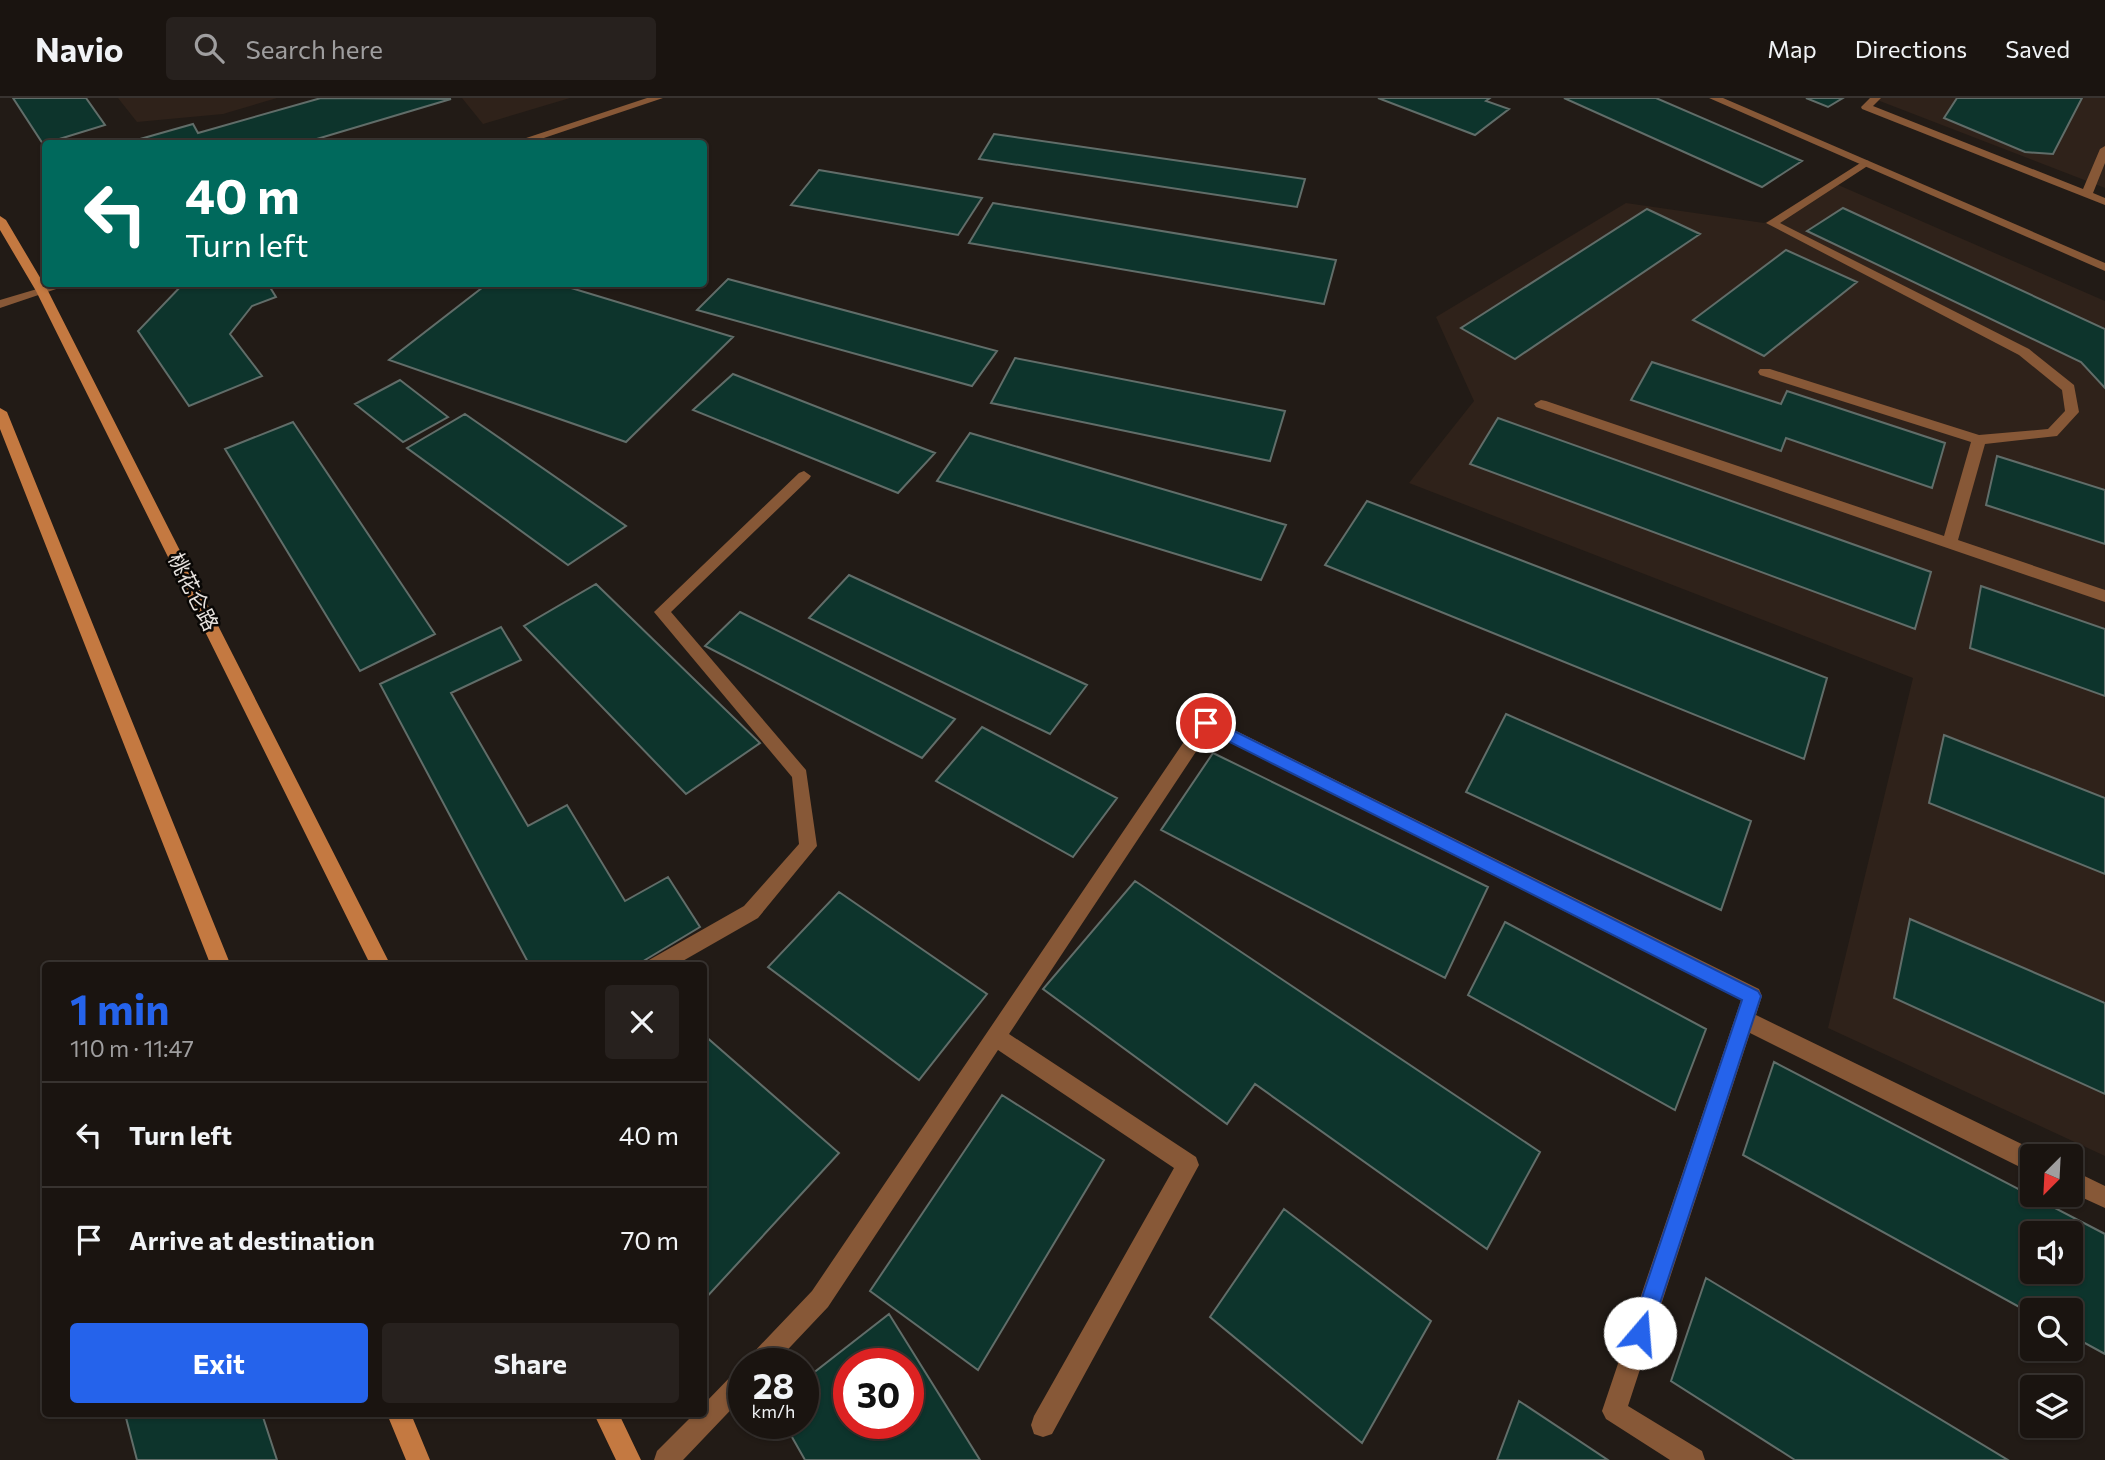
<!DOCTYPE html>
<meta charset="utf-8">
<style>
:root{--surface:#1a1410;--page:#27211e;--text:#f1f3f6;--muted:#9f9e9f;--line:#383330;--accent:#2563eb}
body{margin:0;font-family:Commissioner,"Noto Sans SC",sans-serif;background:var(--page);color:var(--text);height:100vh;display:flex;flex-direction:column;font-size:26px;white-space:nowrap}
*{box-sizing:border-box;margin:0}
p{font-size:23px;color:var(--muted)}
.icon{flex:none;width:38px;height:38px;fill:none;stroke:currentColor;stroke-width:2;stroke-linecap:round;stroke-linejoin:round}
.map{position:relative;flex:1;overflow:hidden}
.details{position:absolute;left:42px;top:864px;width:665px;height:455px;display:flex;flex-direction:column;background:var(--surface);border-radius:7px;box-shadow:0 2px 5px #0004,0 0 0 2px var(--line)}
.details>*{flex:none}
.guide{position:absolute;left:42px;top:42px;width:665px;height:147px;border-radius:7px;box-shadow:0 2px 5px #0004,0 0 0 2px var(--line);background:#00695c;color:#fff;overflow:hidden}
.needle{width:46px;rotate:204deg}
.fabs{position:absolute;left:2020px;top:1046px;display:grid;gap:14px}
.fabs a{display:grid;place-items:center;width:63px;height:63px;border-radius:7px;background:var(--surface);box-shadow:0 2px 5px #0004,0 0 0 2px var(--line);font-size:35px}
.speed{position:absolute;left:728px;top:1250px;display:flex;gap:14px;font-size:35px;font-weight:700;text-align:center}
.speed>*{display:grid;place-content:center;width:91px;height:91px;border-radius:50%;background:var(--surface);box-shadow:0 2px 5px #0004,0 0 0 2px var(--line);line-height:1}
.speed small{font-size:18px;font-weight:400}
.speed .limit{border:10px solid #d22;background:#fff;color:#111}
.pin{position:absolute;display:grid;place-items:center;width:60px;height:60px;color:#fff;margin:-30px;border:4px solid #fff;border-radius:50%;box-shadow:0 2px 7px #0007}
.me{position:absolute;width:77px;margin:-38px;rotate:18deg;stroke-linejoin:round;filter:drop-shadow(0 0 5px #0008)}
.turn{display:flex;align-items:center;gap:24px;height:147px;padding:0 28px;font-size:32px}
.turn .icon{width:91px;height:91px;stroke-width:2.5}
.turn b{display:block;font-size:49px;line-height:60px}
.round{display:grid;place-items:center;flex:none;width:74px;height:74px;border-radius:7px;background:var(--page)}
.summary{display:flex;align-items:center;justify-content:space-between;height:119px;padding:0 28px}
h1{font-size:42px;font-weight:700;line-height:52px;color:var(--accent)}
.primary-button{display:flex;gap:14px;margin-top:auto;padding:14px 28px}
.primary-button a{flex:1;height:80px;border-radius:7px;background:var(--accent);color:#fff;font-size:28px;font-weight:700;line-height:80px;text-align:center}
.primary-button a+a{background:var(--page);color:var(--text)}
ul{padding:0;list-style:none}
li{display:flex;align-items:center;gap:21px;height:105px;padding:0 28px;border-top:2px solid var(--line)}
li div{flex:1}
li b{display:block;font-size:26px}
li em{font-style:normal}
header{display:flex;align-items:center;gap:42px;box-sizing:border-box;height:98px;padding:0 35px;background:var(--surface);border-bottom:2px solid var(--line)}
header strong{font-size:33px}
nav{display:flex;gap:38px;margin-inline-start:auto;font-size:24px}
.search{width:490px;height:63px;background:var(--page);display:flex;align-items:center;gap:18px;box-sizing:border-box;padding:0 24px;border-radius:7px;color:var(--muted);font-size:26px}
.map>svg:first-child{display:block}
.built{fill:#2f221a}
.building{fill:#0d342c;stroke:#616d69;stroke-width:2;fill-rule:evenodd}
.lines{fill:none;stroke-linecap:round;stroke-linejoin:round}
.service{fill:#875837;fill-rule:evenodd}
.minor{fill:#875837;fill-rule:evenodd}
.tertiary{fill:#875837;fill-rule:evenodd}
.secondary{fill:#c47941;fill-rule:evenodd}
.route{fill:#2563eb;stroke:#184099;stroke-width:2}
.labels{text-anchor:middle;stroke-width:5;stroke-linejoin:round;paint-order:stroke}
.street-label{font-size:21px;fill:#e7e2de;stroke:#090705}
</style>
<header>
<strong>Navio</strong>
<div class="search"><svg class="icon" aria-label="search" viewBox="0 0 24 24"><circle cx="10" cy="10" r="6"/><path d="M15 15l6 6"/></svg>Search here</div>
<nav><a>Map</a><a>Directions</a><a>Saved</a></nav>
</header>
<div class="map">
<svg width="2105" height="1362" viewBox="0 0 2105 1362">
<rect width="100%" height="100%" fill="#221b16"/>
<path class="built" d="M118,0H277L223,16L137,24Z
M462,0H570L483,26Z
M1872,0H2105V90Z
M1836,86L2105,203V1058L1828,930L1913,580L1409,385L1474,303L1436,219L1626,105L1764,125Z"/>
<path class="building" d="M13,0H86L105,27L43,46Z
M321,0L451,1L300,46L126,45L193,26L198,35Z
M1378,0H1490L1486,3L1509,11L1475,37Z
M1564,0H1656L1802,63L1762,89Z
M1806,0H1843L1828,9Z
M1957,0H2082L2053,56L2025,54L1944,20Z
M994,36L1305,81L1297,109L979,61Z
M819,72L982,100L958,137L791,107Z
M993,105L1336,162L1324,206L969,145Z
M1843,110L2105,231V290L2081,264L1807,133Z
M1647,111L1700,136L1515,261L1461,230Z
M1786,152L1857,184L1764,258L1693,222Z
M728,181L997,253L972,288L697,212Z
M183,186H268L276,199L252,208L230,236L262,278L189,308L138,233Z
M487,186H558L733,239L626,344L389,262Z
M1015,260L1285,313L1270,363L991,305Z
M1652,264L1781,306L1787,293L1945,345L1932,390L1786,340L1781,353L1631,302Z
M733,276L935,355L898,395L693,312Z
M400,282L448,319L403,344L355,306Z
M465,316L626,428L568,467L407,350Z
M1498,320L1931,474L1915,531L1470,366Z
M293,324L435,536L360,573L225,351Z
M970,335L1286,427L1261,482L937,383Z
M1997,358L2105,392V446L1986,407Z
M1367,403L1827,580L1804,661L1325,467Z
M849,477L1087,587L1050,636L809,520Z
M596,486L760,645L686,696L524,528Z
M1981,488L2105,531V598L1970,550Z
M740,514L955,621L922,660L705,548Z
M501,529L521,562L451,595L528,728L567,707L625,803L668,779L700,829L635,868H530L380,586Z
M1506,616L1751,723L1721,812L1466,694Z
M982,629L1117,700L1073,759L936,683Z
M1944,637L2105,700V776L1929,705Z
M1213,655L1488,789L1445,880L1161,732Z
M1135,783L1540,1054L1487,1151L1255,986L1227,1026L1043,891Z
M839,794L987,896L919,982L768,869Z
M1910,821L2105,905V996L1894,900Z
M1505,824L1706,931L1675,1012L1468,897Z
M704,937L839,1055L704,1202Z
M1774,964L2105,1136V1256L2070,1237V1213H2032V1216L1743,1057ZM2032,1136H2070V1174H2032Z
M1002,997L1104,1062L978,1272L870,1193Z
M1284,1111L1431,1223L1362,1345L1210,1219Z
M1706,1180L2008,1362H1795L1671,1283Z
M889,1216L980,1362H805L784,1325H803V1283ZM849,1265H908V1325H849Z
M1519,1303L1608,1362H1497Z
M125,1316H262L277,1362H137Z"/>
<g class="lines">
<path class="service" d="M1870,0H1881L1873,8L2083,91L2100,51L2105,48V65L2093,95L2105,100V107L1862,11L1861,9Z"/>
<path class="minor" d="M1865,62L1869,63V67L1780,125L2029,251L2074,287L2079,314L2057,338L1985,346L1958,442L2105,492V504L1536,309L1534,306L1541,302L1546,303L1944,438L1971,344L1760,277L1758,274L1760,271H1770L1979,337L2048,331L2065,313L2062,292L2019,257L1766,125Z
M804,373L811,378L809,381L671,514L806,672L817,748L758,820L674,868H646L649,862L744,808L799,746L792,679L654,514L799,375Z
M1206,618L1759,891L1762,898L1756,917L2040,1055L2041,1059H2032V1074L2024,1071L1750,935L1628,1308L1702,1353L1705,1362H1670L1606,1321L1602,1313L1741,902L1209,634L1009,936L1196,1059L1199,1067L1052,1336L1043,1339L1034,1336L1031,1327L1034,1318L1174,1070L998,952L828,1209L775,1265H747L751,1257L812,1193L1200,620Z
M2070,1071L2105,1088V1110L2070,1094Z
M744,1269V1298L683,1362H654L657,1353L694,1316H704V1306L736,1273Z"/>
<path class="tertiary" d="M647,0H663L526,46H508Z
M1709,0H1723L2105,165V173Z
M54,186H71L0,210V202Z"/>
<path class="secondary" d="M0,118L6,122L48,193L391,868H371L36,193L0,132Z
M0,310L7,314L231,868H211L0,331Z
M387,1316H411L430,1362H406Z
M594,1316H619L641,1362H616Z"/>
</g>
<path class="route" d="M1206,619L1758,893L1761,898L1648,1242L1640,1245L1633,1242L1630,1235L1742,902L1200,629L1198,625Z"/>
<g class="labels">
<g class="street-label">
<text transform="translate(193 494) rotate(63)" y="7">桃花仑路</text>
</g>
</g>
</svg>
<div class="fabs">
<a><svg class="needle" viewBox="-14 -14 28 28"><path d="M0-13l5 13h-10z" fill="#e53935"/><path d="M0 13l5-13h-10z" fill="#9f9e9f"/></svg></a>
<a><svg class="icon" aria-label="sound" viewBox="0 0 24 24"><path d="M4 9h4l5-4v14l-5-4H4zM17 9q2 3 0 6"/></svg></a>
<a><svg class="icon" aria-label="search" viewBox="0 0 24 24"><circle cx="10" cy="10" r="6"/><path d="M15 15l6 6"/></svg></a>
<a><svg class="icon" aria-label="layers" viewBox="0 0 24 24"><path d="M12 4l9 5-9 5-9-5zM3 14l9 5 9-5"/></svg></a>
</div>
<div class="speed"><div>28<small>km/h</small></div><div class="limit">30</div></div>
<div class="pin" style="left:1206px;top:625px;background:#d93025"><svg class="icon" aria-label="arrive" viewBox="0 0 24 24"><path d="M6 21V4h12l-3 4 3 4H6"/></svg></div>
<svg class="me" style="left:1640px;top:1235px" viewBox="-20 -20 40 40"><circle r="19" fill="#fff"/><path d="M0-13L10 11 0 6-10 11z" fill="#2563eb"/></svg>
<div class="guide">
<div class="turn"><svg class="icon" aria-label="left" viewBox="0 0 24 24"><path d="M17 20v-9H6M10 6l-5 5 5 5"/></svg><div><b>40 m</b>Turn left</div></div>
</div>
<section class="details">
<div class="summary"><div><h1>1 min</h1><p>110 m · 11:47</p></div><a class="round"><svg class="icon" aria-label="close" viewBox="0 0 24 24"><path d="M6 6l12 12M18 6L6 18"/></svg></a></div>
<ul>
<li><svg class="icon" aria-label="left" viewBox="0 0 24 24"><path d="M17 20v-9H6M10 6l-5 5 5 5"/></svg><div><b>Turn left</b></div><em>40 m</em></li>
<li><svg class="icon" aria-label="arrive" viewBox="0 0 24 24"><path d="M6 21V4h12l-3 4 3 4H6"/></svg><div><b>Arrive at destination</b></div><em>70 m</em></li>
</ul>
<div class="primary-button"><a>Exit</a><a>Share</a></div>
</section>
</div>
